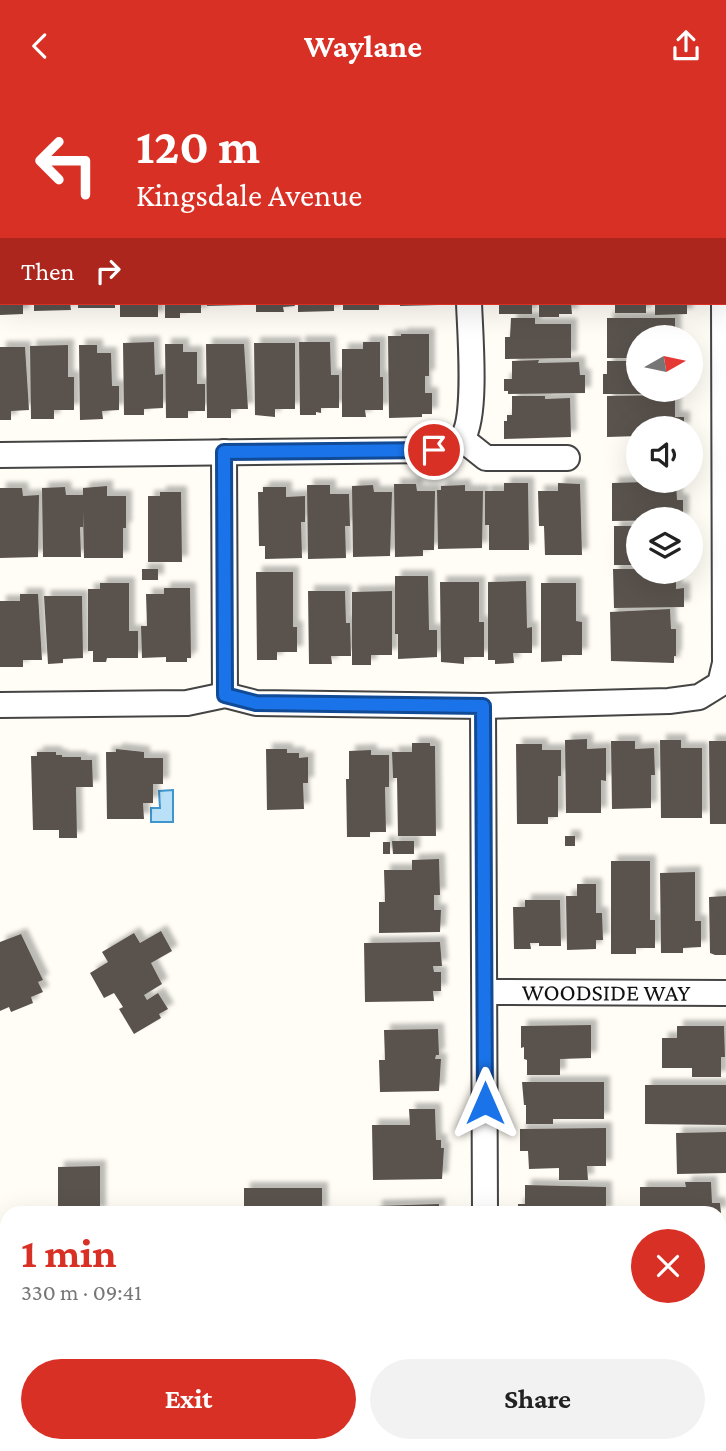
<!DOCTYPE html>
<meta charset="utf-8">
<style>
:root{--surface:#fff;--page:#f2f2f2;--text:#222;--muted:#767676;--accent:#d93025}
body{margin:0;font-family:"Crimson Pro",serif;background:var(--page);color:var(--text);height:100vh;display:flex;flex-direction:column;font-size:26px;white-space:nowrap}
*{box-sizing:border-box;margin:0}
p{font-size:23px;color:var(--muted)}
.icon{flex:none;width:38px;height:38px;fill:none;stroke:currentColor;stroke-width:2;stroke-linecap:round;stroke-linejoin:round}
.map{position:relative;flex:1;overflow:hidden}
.sheet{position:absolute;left:0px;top:1115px;width:726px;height:247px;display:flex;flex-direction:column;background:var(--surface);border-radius:21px 21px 0 0;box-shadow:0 7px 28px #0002}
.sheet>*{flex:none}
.banner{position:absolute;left:0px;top:0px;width:726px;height:214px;box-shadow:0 7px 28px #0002;background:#d93025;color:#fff;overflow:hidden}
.needle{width:46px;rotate:81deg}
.buttons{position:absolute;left:626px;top:234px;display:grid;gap:14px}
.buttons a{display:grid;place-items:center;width:77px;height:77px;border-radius:50%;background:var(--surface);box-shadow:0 7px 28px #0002;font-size:35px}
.pin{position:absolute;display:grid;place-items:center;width:60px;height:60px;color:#fff;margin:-30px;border:4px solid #fff;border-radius:50%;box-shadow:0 2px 7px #0007}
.me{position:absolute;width:77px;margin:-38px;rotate:0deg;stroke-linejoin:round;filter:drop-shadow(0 0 5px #0008)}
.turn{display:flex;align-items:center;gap:24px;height:147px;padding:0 21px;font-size:32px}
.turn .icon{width:91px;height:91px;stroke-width:2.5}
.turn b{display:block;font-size:49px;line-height:60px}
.then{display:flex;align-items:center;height:66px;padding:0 21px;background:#0003;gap:14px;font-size:26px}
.round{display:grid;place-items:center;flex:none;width:74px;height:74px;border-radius:37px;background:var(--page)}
.summary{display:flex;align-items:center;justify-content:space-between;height:119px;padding:0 21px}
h1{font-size:42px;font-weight:700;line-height:52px;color:var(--accent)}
.primary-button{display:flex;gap:14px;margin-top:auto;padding:14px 21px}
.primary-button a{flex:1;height:80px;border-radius:42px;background:var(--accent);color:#fff;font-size:28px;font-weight:700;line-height:80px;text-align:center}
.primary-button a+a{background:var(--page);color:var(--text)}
header{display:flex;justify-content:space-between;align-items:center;height:91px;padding:0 21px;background:var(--accent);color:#fff;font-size:32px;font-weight:700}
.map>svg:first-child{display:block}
.water{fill:#b9e0f7;stroke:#3f96cf;stroke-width:2}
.building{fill:#5a524d;filter:url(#shadow)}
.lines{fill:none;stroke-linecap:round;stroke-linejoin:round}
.street-casing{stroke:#444;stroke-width:28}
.street{stroke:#fff;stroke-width:24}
.route-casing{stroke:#114b97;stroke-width:18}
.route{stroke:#1a73e8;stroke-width:12}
.labels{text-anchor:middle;stroke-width:7;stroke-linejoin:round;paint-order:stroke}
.street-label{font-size:24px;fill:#111;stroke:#fff}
</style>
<header><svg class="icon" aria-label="back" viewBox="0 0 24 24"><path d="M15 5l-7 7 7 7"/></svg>Waylane<svg class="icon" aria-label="share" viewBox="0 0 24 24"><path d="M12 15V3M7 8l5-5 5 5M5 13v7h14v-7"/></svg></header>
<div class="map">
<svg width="726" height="1360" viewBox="0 0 726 1360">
<defs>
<filter id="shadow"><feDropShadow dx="6" dy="-6" stdDeviation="2" flood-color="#0004"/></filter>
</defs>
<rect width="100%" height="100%" fill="#fffdf5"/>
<path class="water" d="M173,699V731H151V717H160L159,700Z"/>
<path class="building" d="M0,212H23V223L0,224Z
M34,212H70L71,219L34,220Z
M78,212H115V217H78Z
M120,212H158V226H120Z
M165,212H201V222H180V227H165Z
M207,212H245V214L207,215Z
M256,212H294L295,215L283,216L284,221H256Z
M298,212H334V220L298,221Z
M343,212H379V219H343Z
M400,212H438V214L400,215Z
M499,212H532V223H499Z
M539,212H571L572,223H559V226H539Z
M615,212H646V222H615Z
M655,212H687V223L655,224Z
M511,227H535V233H571V267L505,268V246H510Z
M607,227H675V247H639V267H607Z
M401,243H429V285H425V302H432V323H422V326L389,327L388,245H401Z
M154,251L155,284L163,283V317L144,318V324H124L123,252Z
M299,251H330L331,284H339V317H321V322L316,321V324H300Z
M363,251H380V286H383V319H365L366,326H342V258H363Z
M254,252H295V318H275V326L255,324Z
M165,253H183V261H197V293H205V320H188V327H166Z
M206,253H244L248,318H231V327H207Z
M68,254V286H74V319H54V328H31L30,255Z
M79,254H97V262H111L112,295H119V319L102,320L103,328L80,329Z
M0,256H25L29,319L11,320V329H0Z
M539,269L538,272L579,271L580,284H585V302L508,303V300H504V288H512V270Z
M607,270H639V299H681V303H603V283H607Z
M675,304V326H684V338H639V345L607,346V305Z
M512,305H545V308L570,307L571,346L504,348V330H507V324H512Z
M676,390L677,409H683V429L612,430V392Z
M504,392H528L529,459H489V434H485V400H504Z
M558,392L580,393L582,464H545L544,435H539L538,400H558Z
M394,393H416L417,400H435L434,459H423V465L395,466Z
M307,394H330V403H349L350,435H345L346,467L308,468Z
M373,394L374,401H392L390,465L353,466L352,395Z
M465,394V400H483L482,457L438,458L437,399H441V395Z
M107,395V405H126V437H123V467H84L83,420V436H80L81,466H43L42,397L65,396L66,404H83V397Z
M263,396H286V406L305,405V431H301L302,467L265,468V455H259L258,401H263Z
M0,397H22L23,405L39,404L38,466L0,467Z
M160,401H181L182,471H148V405H160Z
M614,435H639V474H614Z
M142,478H158V489H142Z
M613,478H639V481H676V498L684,497V516L614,517Z
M256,481H293V536H297V561H277V569H257Z
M395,485H428L429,539H437V566L398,568V543H395Z
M526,490L527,537L532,536V562H513L514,572L495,573V569H488V491Z
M440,491H479V531H484V566H464V573L441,571Z
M100,492H129V540H138V567H107L106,571H93V560H88V498H100Z
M541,492H576V530L582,531V564H562V570L541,571Z
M164,497H190L191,567H187V571H166V566L142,567L141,535H147L146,503H164Z
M308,500H345L346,532H350L351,565H331L332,573H309Z
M392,500V564H371V574H352V501Z
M20,503H38L42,569H23V576H0V510H20Z
M44,505H82L83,567L63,568V572L48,573Z
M670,518L671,538H676V565H674V572L611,570L610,521Z
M587,648V658L606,657V690L601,689V722H566L565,649Z
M660,649H681V657H702V727H661Z
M611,650H635V658L654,657L655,684H651V717L612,718Z
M709,650H726V733H710Z
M412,652H430V655H435L436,745H398L397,687H393L392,661H412Z
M516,653H542V659H561V685H558V726H548V733H517Z
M116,658L144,661V667H163V693H153V712H143L144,728H107L106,661H116Z
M266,658H287V662H299V667L308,666V692H303L304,718L267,719Z
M371,659V664H389V696H385L386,741H370V746H347L346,688H349V660Z
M37,661H56V664H62V666H81V669H92L93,696H76L77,747H59V739H33L31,665H37Z
M565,745H575V755H565Z
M392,750H414V763H393Z
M383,751H390V763H383Z
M439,768L440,804H434V819H441L440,841L379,842V811H385L384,779H412V769Z
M611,770H650V829H655V857H636V863H611Z
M695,781V830H701V856L683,857V862H661L660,782Z
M577,793H596V822H602L603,849H596V858L567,859L566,805H577Z
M726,805V864H715L710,862L709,806Z
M525,809H560L561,855H539V852H530L531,858H514L513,816H525Z
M161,840L172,860L151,872L162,893L144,904L147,909L158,902L168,918L159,923L161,927L134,943L119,918L123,916L114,902L104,907L90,882L108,871L102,861L134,842L140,852Z
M21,843L43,889L38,891L43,901L31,906L33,912L11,921L9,916L0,920V851Z
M440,851L442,875H433L434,881H441V900H433L434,910L365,911L364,852Z
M591,934V967L560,968V984H527V969L524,968V956L521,957V935Z
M677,935H724L725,966H721V986H692V977H662V947H677Z
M438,938L439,964H436L435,968H441L439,1000L380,1001L379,969H385L384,939Z
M522,991H604V1028H553V1033H526V1014H524Z
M645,994H726V1034L645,1033Z
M409,1018H435L436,1049H441V1057H444L442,1088L373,1089L372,1034H410Z
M606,1037V1075H587L588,1089H559V1077L529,1078L528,1060H520V1038Z
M726,1041V1082L677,1083L676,1042Z
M100,1075V1122H58V1076Z
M685,1091H711L712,1112H720L721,1122H640V1096H686Z
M525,1094L606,1096V1122H518V1113H525Z
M244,1097H322V1122H244Z
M439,1113V1122H376V1115Z
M719,1235L726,1245V1313L719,1303Z
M726,1343V1360H704L711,1354H719V1348Z
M533,1354H563L566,1360H526Z
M627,1354H671L663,1360H631Z"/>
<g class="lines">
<g class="street-casing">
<g id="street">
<path d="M37,0V2"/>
<path d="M287,0V2"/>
<path d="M720,0V2"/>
<path d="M0,116H2"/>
<path d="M462,348L486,367H567"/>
<path d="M224,361L225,604"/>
<path d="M0,364L434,359C443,357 457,355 463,346C477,324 470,241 469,212"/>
<path d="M0,614L187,612L225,604L256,612L483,615L669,610L699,606L720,593L725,572L724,210"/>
<path d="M483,615L485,1122"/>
<path id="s1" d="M485,901L726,902"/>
<path d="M719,1180L726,1175"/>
</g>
</g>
<use href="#street" class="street"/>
</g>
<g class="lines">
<g class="route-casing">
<path id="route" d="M434,359L224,361L225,604L256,612L483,615L485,1012"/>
</g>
<use href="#route" class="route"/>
</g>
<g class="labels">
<g class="street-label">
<text dy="8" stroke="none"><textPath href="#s1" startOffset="121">WOODSIDE WAY</textPath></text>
</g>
</g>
</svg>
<div class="buttons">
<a><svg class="needle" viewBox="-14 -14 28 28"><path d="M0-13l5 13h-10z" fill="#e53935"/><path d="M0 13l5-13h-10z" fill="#767676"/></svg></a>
<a><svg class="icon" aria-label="sound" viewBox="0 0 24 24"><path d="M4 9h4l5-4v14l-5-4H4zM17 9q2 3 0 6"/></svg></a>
<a><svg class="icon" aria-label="layers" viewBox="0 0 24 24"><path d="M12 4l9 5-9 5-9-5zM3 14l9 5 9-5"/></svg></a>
</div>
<div class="pin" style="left:434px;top:359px;background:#d93025"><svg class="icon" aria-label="arrive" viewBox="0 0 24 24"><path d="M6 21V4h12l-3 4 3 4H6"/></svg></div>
<svg class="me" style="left:485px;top:1012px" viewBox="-20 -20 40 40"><path d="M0-17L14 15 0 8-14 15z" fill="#1a73e8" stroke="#fff" stroke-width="4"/></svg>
<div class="banner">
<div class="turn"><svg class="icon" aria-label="left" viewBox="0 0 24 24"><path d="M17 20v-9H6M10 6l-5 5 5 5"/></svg><div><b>120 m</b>Kingsdale Avenue</div></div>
<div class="then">Then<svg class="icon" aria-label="right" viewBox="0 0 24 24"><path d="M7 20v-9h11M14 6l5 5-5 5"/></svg></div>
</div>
<section class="sheet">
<div class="summary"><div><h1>1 min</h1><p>330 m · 09:41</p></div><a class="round" style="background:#d93025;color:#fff"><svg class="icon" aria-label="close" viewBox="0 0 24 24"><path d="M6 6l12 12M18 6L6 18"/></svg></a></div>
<div class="primary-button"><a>Exit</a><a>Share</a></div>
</section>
</div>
